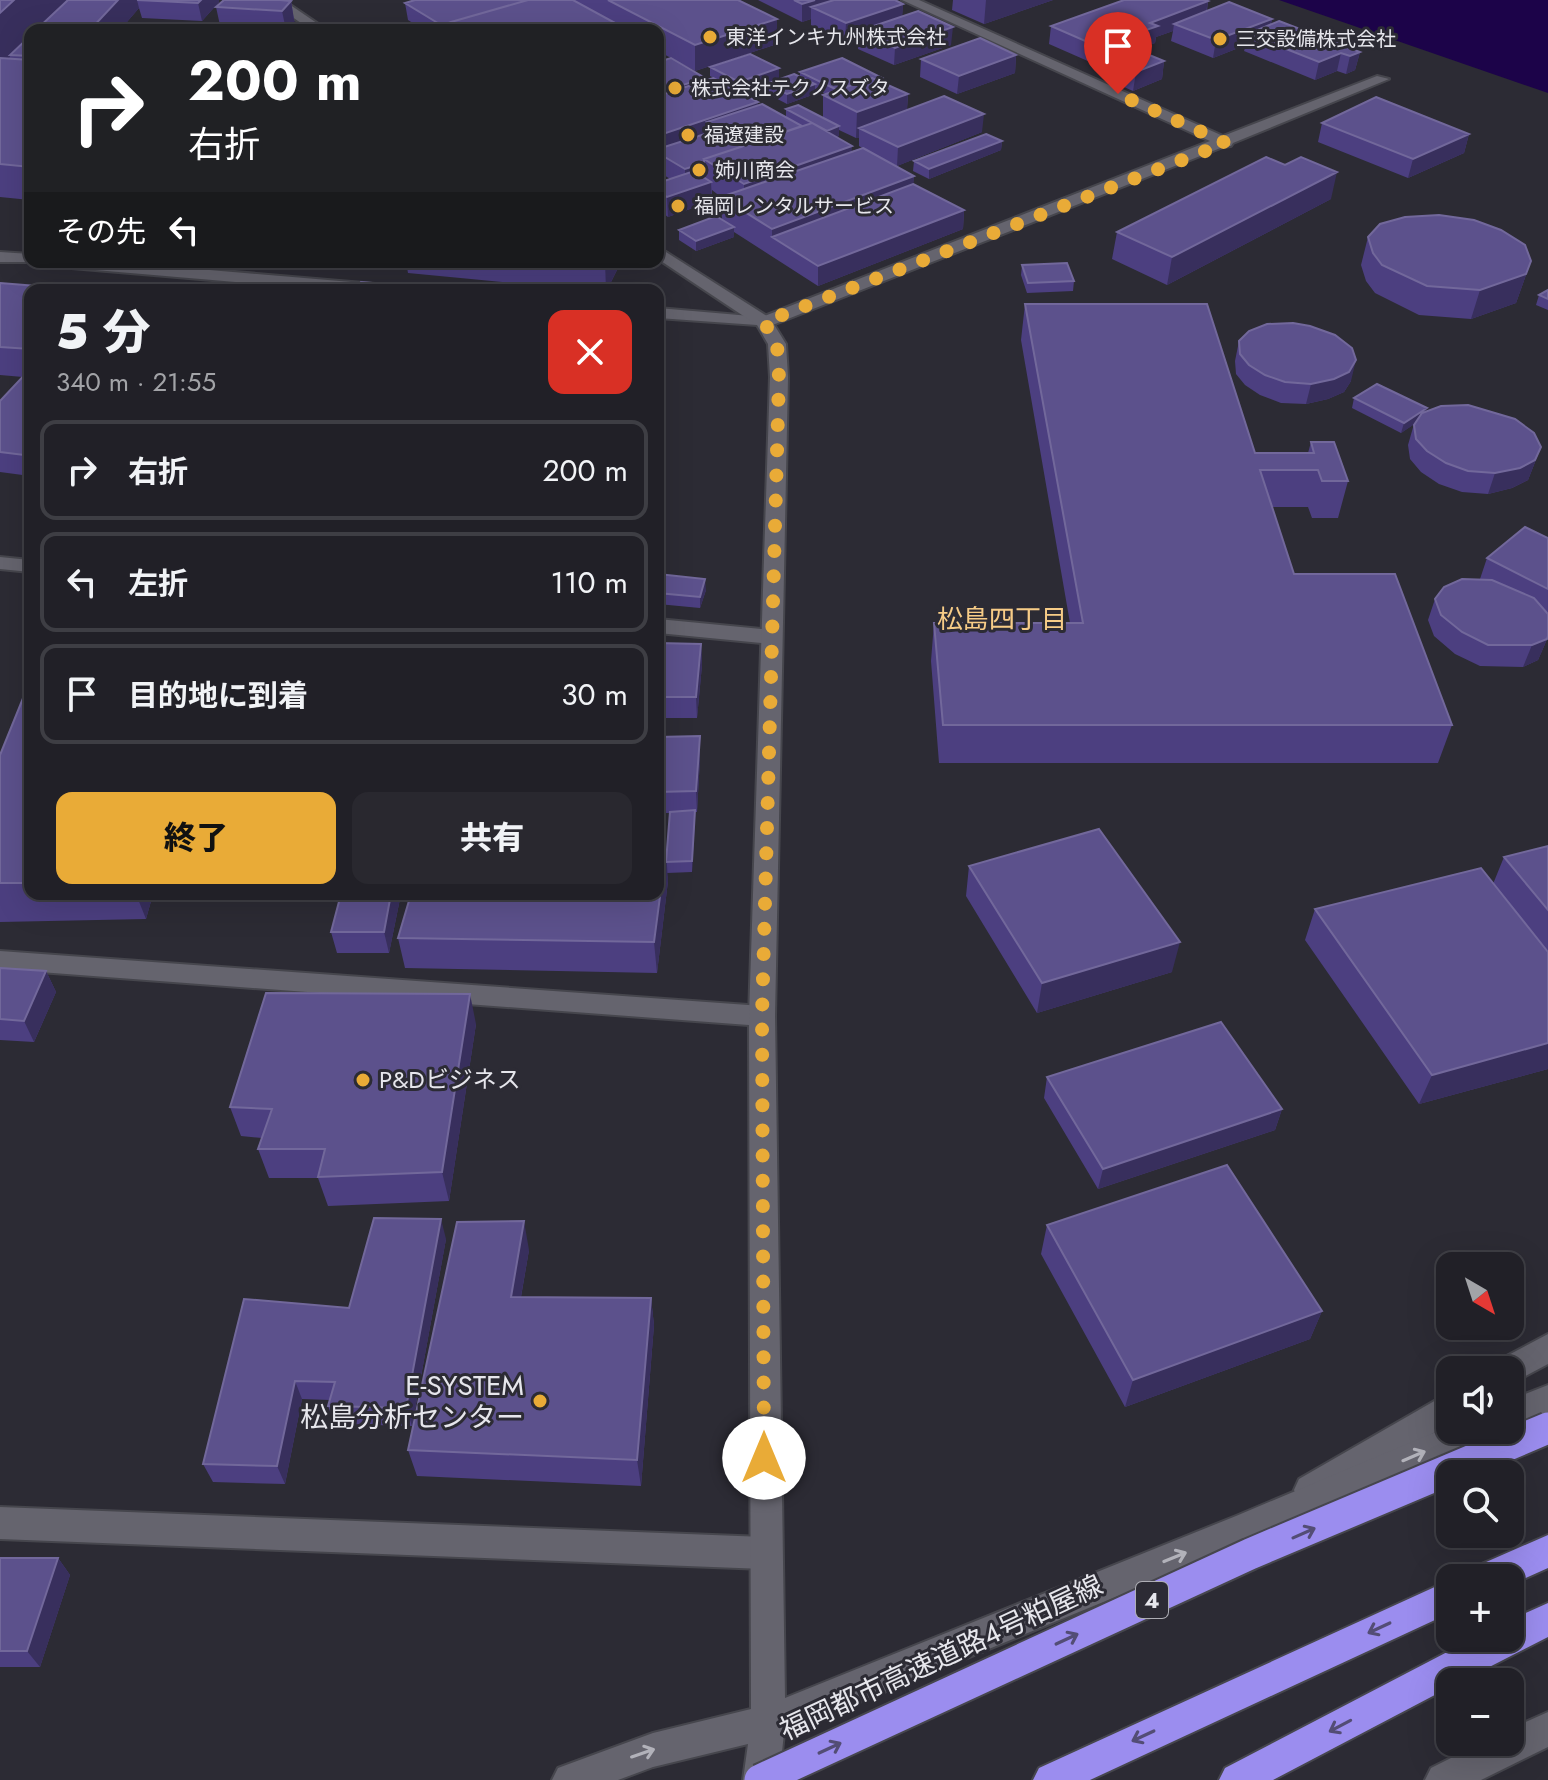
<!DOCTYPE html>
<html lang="ja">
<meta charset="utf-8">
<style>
:root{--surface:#212027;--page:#29282f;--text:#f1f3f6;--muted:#a2a3a7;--line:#3e3e44;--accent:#e9ab37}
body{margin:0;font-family:Jost,"Noto Sans JP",sans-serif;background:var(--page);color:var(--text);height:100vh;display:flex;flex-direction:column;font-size:30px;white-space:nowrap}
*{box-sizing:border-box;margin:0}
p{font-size:26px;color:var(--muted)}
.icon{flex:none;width:44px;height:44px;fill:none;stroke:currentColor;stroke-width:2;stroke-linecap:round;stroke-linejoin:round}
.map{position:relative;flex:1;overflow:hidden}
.drawer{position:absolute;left:24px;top:284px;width:640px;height:616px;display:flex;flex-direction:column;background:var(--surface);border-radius:16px;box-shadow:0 8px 32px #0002,0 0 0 2px var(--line)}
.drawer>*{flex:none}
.top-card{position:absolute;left:24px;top:24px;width:640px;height:244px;border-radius:16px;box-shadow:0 8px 32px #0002,0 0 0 2px var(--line);background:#202124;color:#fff;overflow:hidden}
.needle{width:52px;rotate:141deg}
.tools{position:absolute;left:1436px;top:1252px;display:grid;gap:16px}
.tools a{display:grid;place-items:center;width:88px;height:88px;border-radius:16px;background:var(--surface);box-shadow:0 8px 32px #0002,0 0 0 2px var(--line);font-size:40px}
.pin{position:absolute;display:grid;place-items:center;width:68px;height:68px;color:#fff;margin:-82px -34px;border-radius:50% 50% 50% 0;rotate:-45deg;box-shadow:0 0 8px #0007}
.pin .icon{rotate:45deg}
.me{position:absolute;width:88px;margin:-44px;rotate:0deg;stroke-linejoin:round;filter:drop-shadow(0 0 6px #0008)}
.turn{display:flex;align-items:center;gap:28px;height:168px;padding:0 32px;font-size:36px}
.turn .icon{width:104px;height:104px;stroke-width:2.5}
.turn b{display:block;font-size:56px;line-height:68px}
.then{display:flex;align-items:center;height:76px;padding:0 32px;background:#0003;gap:16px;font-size:30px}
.round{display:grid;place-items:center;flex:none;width:84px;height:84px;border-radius:16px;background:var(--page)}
.overview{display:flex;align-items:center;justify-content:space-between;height:136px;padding:0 32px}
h1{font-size:48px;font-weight:800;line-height:60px}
.action{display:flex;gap:16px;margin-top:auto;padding:16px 32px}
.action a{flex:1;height:92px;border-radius:16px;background:var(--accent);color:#111;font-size:32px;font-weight:800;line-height:92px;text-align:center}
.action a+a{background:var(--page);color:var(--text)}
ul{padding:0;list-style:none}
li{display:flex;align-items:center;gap:24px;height:100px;margin:0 16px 12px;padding:0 16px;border:4px solid var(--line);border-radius:16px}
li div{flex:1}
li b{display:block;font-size:30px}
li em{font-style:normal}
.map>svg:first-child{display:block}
.water{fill:#1c0349}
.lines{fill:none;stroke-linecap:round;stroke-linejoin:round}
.pedestrian-casing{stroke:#46464d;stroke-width:4}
.minor-casing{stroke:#46464d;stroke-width:4}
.tertiary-casing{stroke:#46464d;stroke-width:4}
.motorway-casing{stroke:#46464d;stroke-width:4}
.pedestrian{fill:#65646e;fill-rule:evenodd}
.minor{fill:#65646e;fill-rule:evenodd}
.tertiary{fill:#65646e;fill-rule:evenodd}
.motorway{fill:#9b8def;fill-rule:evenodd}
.motorway-bridge-casing{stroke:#46464d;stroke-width:35;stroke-linecap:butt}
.motorway-bridge{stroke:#9b8def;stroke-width:31}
.wall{fill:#4c3f80;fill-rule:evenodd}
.shaded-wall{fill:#382f5d}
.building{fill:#5c518c;stroke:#72689b;stroke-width:2}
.oneway{stroke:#b2b2ba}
.oneway2{stroke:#534d75}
.route{stroke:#e9ab37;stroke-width:14;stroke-dasharray:0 25.2}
.poi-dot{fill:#e9ab37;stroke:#2c2b34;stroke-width:3}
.labels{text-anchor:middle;stroke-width:6;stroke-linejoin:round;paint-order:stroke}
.far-poi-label{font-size:20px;fill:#e6e6ec;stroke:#2c2b34;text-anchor:start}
.shield{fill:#2c2b34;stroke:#aeaeb5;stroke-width:2}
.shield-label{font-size:22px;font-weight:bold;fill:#e6e6ec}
.poi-label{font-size:24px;fill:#e6e6ec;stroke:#2c2b34;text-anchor:start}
.neighbourhood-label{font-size:26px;fill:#f7cc87;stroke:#2c2b34}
.near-poi-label{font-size:28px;fill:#e6e6ec;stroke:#2c2b34;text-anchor:end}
.near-street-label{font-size:28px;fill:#e6e6ec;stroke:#2c2b34}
</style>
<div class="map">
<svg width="1548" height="1780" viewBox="0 0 1548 1780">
<rect width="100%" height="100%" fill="#2c2b34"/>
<path class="water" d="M1279,0H1548V93Z"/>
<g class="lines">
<g class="pedestrian-casing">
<path id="pedestrian" d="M1548,1334V1364L1510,1384V1370H1495L1499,1360Z
M1450,1392V1423L1321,1501L1310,1505L1299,1501L1294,1490L1299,1479Z"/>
</g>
<g class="minor-casing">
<path id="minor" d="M902,0H919L1223,136L1377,76L1389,79L1233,143L1231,146L1223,147L770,326L658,318V308L762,317L1210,141Z
M0,252L30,254V262H36H0Z
M52,262H116L387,285L395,290H330L60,267Z
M0,557L30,560V572L0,569Z
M658,619L772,630L782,637L772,644L658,633Z
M0,951L762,1006L771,1009L775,1016L771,1023L762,1026L0,969Z
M0,1507L765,1537L776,1542L781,1553L776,1564L765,1569L0,1539Z"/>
</g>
<g class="tertiary-casing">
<path id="tertiary" d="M268,0H283L327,30H311Z
M658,247L770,318L786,344L788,377L775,1016L785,1698L1236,1516L1450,1426V1430H1490L1486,1440L1257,1539L784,1733L779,1780H743L748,1744L653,1767L618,1780H552L558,1768L653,1733L751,1709L749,1016L770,377L768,344L757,325L658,259Z
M1548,1385V1414L1510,1429V1400Z
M1548,1712V1747L1481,1780H1425L1431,1768L1483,1742H1510V1729Z"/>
</g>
<g class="motorway-casing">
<path id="motorway" d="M1548,1535V1568L1510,1585V1578H1473L1477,1566Z
M1450,1580V1613L1090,1780H1033L1039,1768Z
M1548,1603V1637L1460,1682H1450V1687L1273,1780H1219L1225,1768L1474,1638H1510V1620Z"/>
</g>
<use href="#pedestrian" class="pedestrian"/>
<use href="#minor" class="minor"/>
<use href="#tertiary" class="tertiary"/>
<use href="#motorway" class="motorway"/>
<g class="motorway-bridge-casing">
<path id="motorway-bridge" d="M760,1780L1250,1554L1548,1428"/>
</g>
<use href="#motorway-bridge" class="motorway-bridge"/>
</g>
<path class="wall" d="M0,0H219V2L202,21L142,18L139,8L120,30H30V200L0,197Z
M415,0H738L777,44L695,71L658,51V30H619L617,29V30H424L408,20L405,3Z
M758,0H895L903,4L902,16L951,45L894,65L858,49V36L845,41L811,25V19L802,22Z
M953,0H1053L984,24L952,10Z
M291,1L295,26L292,30H221L216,7Z
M1208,1L1207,11L1272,19L1271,24L1360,52L1355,70L1346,74L1337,71L1315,80L1244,51L1246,45L1213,58L1171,41L1173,31L1156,37L1155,43L1126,54L1118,51L1090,62L1049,44L1051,26Z
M1016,55L1015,73L957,94L920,77L921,59Z
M1108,61H1164L1162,79L1133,91L1106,79Z
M658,62L705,78V81L758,102V105L786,118V109L823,118V95L826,94L815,89V94L787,104L766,93V84L800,77V72L882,82L908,94L907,110L982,132L897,166L876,155L914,176L913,184L964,210L963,229L818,286L734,232V237L696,251L679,240V230L722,220L721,197L712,190V201L668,217L658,210V183L670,179L658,171ZM839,130L856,138H859V146L862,148L852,151L836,137L839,136Z
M710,67L779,78L739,91L710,76Z
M1322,123L1469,134L1464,153L1408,178L1318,142Z
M1002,141L1001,150L929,179L913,171L914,161Z
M1331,199L1167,285L1112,259L1117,232Z
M1368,237L1531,261L1516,303L1471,319L1419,315L1375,293L1366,281L1361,265Z
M282,262H352L350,265Z
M406,262H621L607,290H585L408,273Z
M1022,265L1074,281L1073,291L1027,293L1021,275Z
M0,283L30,290V476L0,472V401L23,377L0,375Z
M1548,290V310L1536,305L1539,295Z
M1025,304L1255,453H1308L1311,442L1348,481L1338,518H1312L1308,507H1272L1294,574L1452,725L1438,763H939L931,661L934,623H1070L1021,340Z
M1239,341L1351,381L1344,392L1328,399L1306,404L1281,403L1260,395L1245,385L1236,374L1235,361Z
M1354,398L1425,412L1541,447L1528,480L1512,488L1488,494L1462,492L1439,484L1421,472L1410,459L1408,445L1414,424L1401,433L1352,408Z
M1548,538V637L1538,660L1523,667L1480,666L1455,654L1434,636L1428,620L1435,599L1481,579H1480L1487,558Z
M658,574L706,590L700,608L658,604Z
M658,643L701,644L702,665L697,718H658Z
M30,681V894H153L146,919L0,922V755Z
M700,736V758L697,812H695L692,872L667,873L668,881L657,973L405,968L398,938L666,851V861L670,813H658V737Z
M1548,846V1069L1419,1104L1305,940L1315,909L1493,884L1504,857Z
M969,866L1172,972L1037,1013L966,896Z
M341,894H401L389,953H337L331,932Z
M0,968L46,971L56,992L34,1042L0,1040Z
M476,1024L449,1201L328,1206L318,1178H269L258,1149L262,1138L241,1136L230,1107Z
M1047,1077L1282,1109L1275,1130L1098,1189L1044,1098Z
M1047,1225L1322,1311L1310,1339L1125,1407L1041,1254Z
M446,1239L412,1426L335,1424L328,1406L330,1400L302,1399L285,1484L213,1482L203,1464L349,1308Z
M529,1250L521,1297L651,1298L654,1325L641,1486L417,1476L408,1450Z
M0,1558H58L70,1575L40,1667H0Z"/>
<path class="shaded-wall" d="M14,0H67L37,30H30V37L10,55V57L0,67V13Z
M118,0H147H137L139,8L120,30H90Z
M201,0H219V2L202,21L198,3Z
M815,0H859L811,7V19L802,22V4Z
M986,0H1053L984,24Z
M291,1L295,26L292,30H286L282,11Z
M1208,1L1205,18L1174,24L1173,31L1156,37L1155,43L1126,54L1129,36L1150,23Z
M903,4L902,21L859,31L858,36L845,41L846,23Z
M777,19V44L695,71V45Z
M1272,19L1268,36L1248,34L1246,45L1213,58L1216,40Z
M617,24V30H596Z
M953,27L951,45L894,65L895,48Z
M1121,33L1118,51L1090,62L1092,44Z
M1360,52L1355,70L1346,74L1350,56Z
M1341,53L1337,71L1315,80L1319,62Z
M1016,55L1015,73L957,94L959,76Z
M1164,61L1162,79L1133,91L1136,72Z
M779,68V78L739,91V82Z
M705,78L706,96L658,111V93Z
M815,84V94L787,104V94Z
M908,94L906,120L859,128V138H856L857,112Z
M758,102L759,121L707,122V138L664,153L663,134Z
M984,114L982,132L897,166L898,147Z
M839,126V136L827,140V131Z
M1469,134L1464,153L1408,178L1413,159Z
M1002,141L1001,150L929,179V169Z
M852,146L851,173L744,211V184Z
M704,163L705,182L685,188V169Z
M1337,172L1331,199L1167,285L1172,257Z
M914,176L912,203L772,237V229Z
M711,182L712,201L668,217L667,197Z
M964,210L963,229L818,286V266Z
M734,227V237L696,251V241Z
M1531,261L1516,303L1471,319L1480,290Z
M605,262H621L607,290H606Z
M1356,360L1351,381L1344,392L1328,399L1306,404L1311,384Z
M1427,408L1424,418L1401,433L1404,423Z
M1541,447L1528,480L1512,488L1488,494L1495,473Z
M30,449V471L24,455Z
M705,579L706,590L700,608V597Z
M1548,637L1538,660L1523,667L1532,645Z
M701,644L702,665L697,718L696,697Z
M700,736V758L697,812L696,791Z
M695,810V821L692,872V861Z
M666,851L668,881L657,973L654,942Z
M136,894H153L146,919Z
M391,894H401L389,953L384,932Z
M1180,942L1172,972L1037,1013L1042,983Z
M46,971L56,992L34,1042L24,1021Z
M470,994L476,1024L449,1201L442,1172Z
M1548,1043V1069L1419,1104L1432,1075Z
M1282,1109L1275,1130L1098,1189L1103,1169Z
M441,1219L446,1239L412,1426L406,1408Z
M524,1221L529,1250L516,1325L511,1297Z
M651,1298L654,1325L641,1486L637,1460Z
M1322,1311L1310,1339L1125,1407L1133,1380Z
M295,1381L302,1399L285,1484L277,1466Z
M58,1558L70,1575L40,1667L27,1651Z"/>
<path class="building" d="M0,0H14L0,13Z
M68,0H118L90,30H36Z
M137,0H201L198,3Z
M224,0H280L291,1L282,11L216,7Z
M415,0H528L451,22L452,27L446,28L405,3Z
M528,0H573L617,24L596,30H465L451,22Z
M608,0H738L777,19L695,45Z
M794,0H815L802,4Z
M834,0H895L903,4L846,23L811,7Z
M1124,0H1205L1208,1L1150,23L1158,26L1129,36L1121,33L1092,44L1051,26Z
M1229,2L1272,19L1216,40L1174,24Z
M918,11L953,27L895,48L859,31Z
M1279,21L1360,52L1350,56L1341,53L1319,62L1248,34Z
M30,36V56L10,55Z
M980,38L1016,55L959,76L921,59Z
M1137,50L1164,61L1136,72L1108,61Z
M750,54L779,68L739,82L710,67Z
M0,58L30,60V167L0,164Z
M671,58L705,78L658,93V62Z
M842,58L882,78L877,80L872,78L837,90L800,72Z
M794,74L815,84L787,94L766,84Z
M713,78L758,102L663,134L658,131V96Z
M872,78L908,94L857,112L823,95Z
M944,96L984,114L898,147L859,128Z
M1376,97L1469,134L1413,159L1322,123Z
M762,104L802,126L746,145L707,122Z
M798,105L839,126L827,131L786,109Z
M812,123L852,146L744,184L704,159Z
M714,131L741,147L704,159V163L685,169L658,153V149Z
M986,134L1002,141L929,169L914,161Z
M863,148L914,176L772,229L721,197Z
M1266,157L1285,165L1301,157L1337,172L1172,257L1117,232Z
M694,171L711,182L667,197L658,191V183Z
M913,184L964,210L818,266L772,237Z
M1439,215L1474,220L1501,230L1525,245L1531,261L1526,274L1480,290L1427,286L1382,265L1373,253L1368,237L1380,224L1405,217Z
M716,216L734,227L696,241L679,230Z
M1067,263L1074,281L1028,283L1022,265Z
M361,282L442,289L355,290Z
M0,283L87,290H30V349L0,347Z
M303,283L348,287L346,290H297Z
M1548,290V299L1539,295Z
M1025,304H1207L1255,453H1314L1311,442H1334L1348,481H1322L1318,470H1260L1294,574H1395L1452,725H943L934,623H1083Z
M1293,323L1310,326L1335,335L1352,348L1356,360L1349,372L1334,379L1311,384L1285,382L1265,375L1249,365L1240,354L1239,341L1249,331L1267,324Z
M30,369V449L24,455L0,452V401Z
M1377,384L1427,408L1404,423L1354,398Z
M1468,405L1515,419L1534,433L1541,447L1535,460L1520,468L1495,473L1468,471L1446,463L1427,451L1416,439L1414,425L1422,413L1441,406Z
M1525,527L1548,538V589L1487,558Z
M658,574L705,579L700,597L658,593Z
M1462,579L1492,580L1534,598L1548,614V636L1547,639L1532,645H1488L1462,632L1441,615L1435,599L1444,587Z
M658,643L701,644L696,697H658Z
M30,681V883H0V755Z
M700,736L696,791L658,792V737Z
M695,810L692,861L666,862L670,812Z
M1099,829L1180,942L1042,983L969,866Z
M1548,846V910L1504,857Z
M658,850L666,851L654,942L398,938L411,894H658Z
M1481,868L1548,952V1043L1432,1075L1315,909Z
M341,894H391L384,932H331Z
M0,968L46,971L24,1021L0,1019Z
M266,993L470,994L442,1172L318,1177L325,1149H258L272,1109L230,1107Z
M1221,1022L1282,1109L1103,1169L1047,1077Z
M1227,1165L1322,1311L1133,1380L1047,1225Z
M374,1218L441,1219L406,1408L328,1406L335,1382L295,1381L277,1466L203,1464L244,1299L349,1308Z
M524,1221L511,1297L651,1298L637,1460L408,1450L457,1222Z
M0,1558H58L27,1651H0Z"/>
<defs><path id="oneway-shaft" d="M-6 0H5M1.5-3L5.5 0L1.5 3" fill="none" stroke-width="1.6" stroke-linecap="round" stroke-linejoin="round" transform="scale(2)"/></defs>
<g class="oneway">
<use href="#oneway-shaft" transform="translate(1414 1456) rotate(-23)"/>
<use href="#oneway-shaft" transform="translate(1175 1557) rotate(-22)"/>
<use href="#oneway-shaft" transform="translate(643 1753) rotate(-19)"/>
</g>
<g class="oneway2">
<use href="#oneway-shaft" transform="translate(1304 1533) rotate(-24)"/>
<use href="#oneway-shaft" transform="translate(1379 1628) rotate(155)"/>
<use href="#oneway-shaft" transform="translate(1067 1639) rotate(-25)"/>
<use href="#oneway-shaft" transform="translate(1340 1726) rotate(152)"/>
<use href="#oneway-shaft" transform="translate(1143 1736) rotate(155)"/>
<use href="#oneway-shaft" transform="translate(830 1748) rotate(-25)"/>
</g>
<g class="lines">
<path class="route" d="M764,1458L762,1016L779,377L777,344L764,322L1226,143L1118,94"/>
</g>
<g class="poi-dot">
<circle cx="710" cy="37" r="8"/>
<circle cx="1220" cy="39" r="8"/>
<circle cx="675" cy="88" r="8"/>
<circle cx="688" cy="135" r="8"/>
<circle cx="699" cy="170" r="8"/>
<circle cx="678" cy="206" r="8"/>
<circle cx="363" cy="1080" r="8"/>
<circle cx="540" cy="1401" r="8"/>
</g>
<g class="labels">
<g class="far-poi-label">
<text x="726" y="44">東洋インキ九州株式会社</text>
<text x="1236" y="46">三交設備株式会社</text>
<text x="691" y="95">株式会社テクノスズタ</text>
<text x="704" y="142">福遼建設</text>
<text x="715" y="177">姉川商会</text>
<text x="694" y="213">福岡レンタルサービス</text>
</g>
<rect class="shield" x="1136" y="1582" width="32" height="36" rx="6"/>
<g class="shield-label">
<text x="1152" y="1608">4</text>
</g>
<g class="poi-label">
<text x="379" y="1088">P&amp;Dビジネス</text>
</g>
<g class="neighbourhood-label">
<text x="1002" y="628">松島四丁目</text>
</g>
<g class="near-poi-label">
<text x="524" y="1395">E-SYSTEM<tspan x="524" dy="32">松島分析センター</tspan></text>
</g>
<g class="near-street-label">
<text transform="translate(941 1657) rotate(-25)" y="10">福岡都市高速道路4号粕屋線</text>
</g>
</g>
</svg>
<div class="tools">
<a><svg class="needle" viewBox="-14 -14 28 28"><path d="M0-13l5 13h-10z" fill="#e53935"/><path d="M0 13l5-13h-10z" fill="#a2a3a7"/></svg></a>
<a><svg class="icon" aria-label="sound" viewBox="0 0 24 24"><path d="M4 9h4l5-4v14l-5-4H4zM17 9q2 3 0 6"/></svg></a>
<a><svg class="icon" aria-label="search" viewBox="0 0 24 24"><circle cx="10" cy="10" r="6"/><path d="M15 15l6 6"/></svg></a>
<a>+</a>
<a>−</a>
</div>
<div class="pin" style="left:1118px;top:94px;background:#d93025"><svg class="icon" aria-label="arrive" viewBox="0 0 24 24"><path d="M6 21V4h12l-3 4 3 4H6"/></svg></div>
<svg class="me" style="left:764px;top:1458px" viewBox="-20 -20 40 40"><circle r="19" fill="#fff"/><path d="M0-13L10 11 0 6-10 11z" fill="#e9ab37"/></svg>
<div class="top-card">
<div class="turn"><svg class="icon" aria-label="right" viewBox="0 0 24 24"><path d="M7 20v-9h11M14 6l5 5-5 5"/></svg><div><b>200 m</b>右折</div></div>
<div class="then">その先<svg class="icon" aria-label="left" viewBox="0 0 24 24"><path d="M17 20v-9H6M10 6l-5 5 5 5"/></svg></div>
</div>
<section class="drawer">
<div class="overview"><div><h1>5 分</h1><p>340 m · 21:55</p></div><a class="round" style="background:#d93025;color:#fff"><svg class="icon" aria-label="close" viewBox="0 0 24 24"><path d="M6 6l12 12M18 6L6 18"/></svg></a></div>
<ul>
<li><svg class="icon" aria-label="right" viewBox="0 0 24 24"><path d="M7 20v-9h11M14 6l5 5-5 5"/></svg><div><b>右折</b></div><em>200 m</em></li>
<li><svg class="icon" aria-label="left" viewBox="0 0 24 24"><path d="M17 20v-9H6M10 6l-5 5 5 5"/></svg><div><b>左折</b></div><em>110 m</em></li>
<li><svg class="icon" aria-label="arrive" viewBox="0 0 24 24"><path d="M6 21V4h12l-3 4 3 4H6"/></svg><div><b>目的地に到着</b></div><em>30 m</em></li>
</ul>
<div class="action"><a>終了</a><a>共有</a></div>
</section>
</div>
